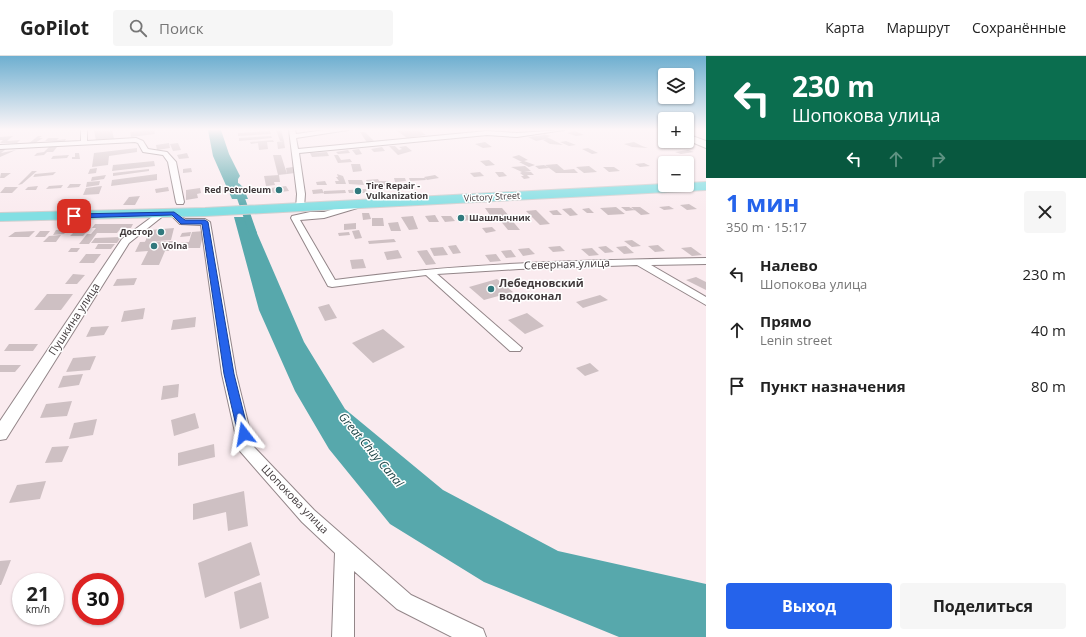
<!DOCTYPE html>
<html lang="ru">
<meta charset="utf-8">
<style>
:root{--surface:#fff;--page:#f6f6f6;--text:#222;--muted:#767676;--line:#e0e0e0;--accent:#2563eb}
body{margin:0;font-family:"Open Sans",sans-serif;background:var(--page);color:var(--text);height:100vh;display:flex;flex-direction:column;font-size:15px;white-space:nowrap}
*{box-sizing:border-box;margin:0}
p{font-size:13px;color:var(--muted)}
.icon{flex:none;width:22px;height:22px;fill:none;stroke:currentColor;stroke-width:2;stroke-linecap:round;stroke-linejoin:round}
.map{position:relative;flex:1;overflow:hidden}
.side{display:flex;flex-direction:column;background:var(--surface);width:380px}
.side>*{flex:none}
.banner{background:#0b6e4f;color:#fff;overflow:hidden}
.controls{position:absolute;left:658px;top:12px;display:grid;gap:8px}
.controls a{display:grid;place-items:center;width:36px;height:36px;border-radius:4px;background:var(--surface);box-shadow:0 1px 3px #0004;font-size:20px}
.speed{position:absolute;left:12px;top:517px;display:flex;gap:8px;font-size:20px;font-weight:700;text-align:center}
.speed>*{display:grid;place-content:center;width:52px;height:52px;border-radius:50%;background:var(--surface);box-shadow:0 1px 3px #0004;line-height:1}
.speed small{font-size:10px;font-weight:400}
.speed .limit{border:6px solid #d22;background:#fff;color:#111}
.pin{position:absolute;display:grid;place-items:center;width:34px;height:34px;color:#fff;margin:-17px;border-radius:8px;box-shadow:0 2px 6px #0006}
.me{position:absolute;width:44px;margin:-22px;rotate:346deg;stroke-linejoin:round;filter:drop-shadow(0 0 3px #0008)}
.turn{display:flex;align-items:center;gap:14px;height:84px;padding:0 20px;font-size:18px}
.turn .icon{width:52px;height:52px;stroke-width:2.5}
.turn b{display:block;font-size:28px;line-height:34px}
.lanes{display:flex;align-items:center;height:38px;padding:0 20px;background:#0003;justify-content:center;gap:20px;direction:ltr}
.lanes .off{opacity:.35}
.round{display:grid;place-items:center;flex:none;width:42px;height:42px;border-radius:4px;background:var(--page)}
.head{display:flex;align-items:center;justify-content:space-between;height:68px;padding:0 20px}
h1{font-size:24px;font-weight:700;line-height:30px;color:var(--accent)}
.primary-button{display:flex;gap:8px;margin-top:auto;padding:8px 20px}
.primary-button a{flex:1;height:46px;border-radius:4px;background:var(--accent);color:#fff;font-size:16px;font-weight:700;line-height:46px;text-align:center}
.primary-button a+a{background:var(--page);color:var(--text)}
ul{padding:0;list-style:none}
li{display:flex;align-items:center;gap:12px;height:56px;padding:0 20px}
li div{flex:1}
li b{display:block;font-size:15px}
li em{font-style:normal}
header{display:flex;align-items:center;gap:24px;box-sizing:border-box;height:56px;padding:0 20px;background:var(--surface);border-bottom:1px solid var(--line)}
header strong{font-size:19px}
nav{display:flex;gap:22px;margin-inline-start:auto;font-size:14px}
.search{width:280px;height:36px;background:var(--page);display:flex;align-items:center;gap:10px;box-sizing:border-box;padding:0 14px;border-radius:4px;color:var(--muted);font-size:15px}
main{display:flex;flex:1;min-height:0}
.map>svg:first-child{display:block}
.water{fill:#57a8ac}
.lines{fill:none;stroke-linecap:round;stroke-linejoin:round}
.canal{fill:#57a8ac;fill-rule:evenodd}
.building{fill:#cec0c3}
.minor-casing{stroke:#938689;stroke-width:2}
.secondary-casing{stroke:#938689;stroke-width:2}
.primary-casing{stroke:#d1d0d0;stroke-width:2}
.minor{fill:#fff;fill-rule:evenodd}
.secondary{fill:#fff;fill-rule:evenodd}
.primary{fill:#82dfe3;fill-rule:evenodd}
.route{fill:#2563eb;stroke:#184099}
.poi-dot{fill:#30797d;stroke:#fff;stroke-width:1.5}
.labels{text-anchor:middle;stroke-width:3;stroke-linejoin:round;paint-order:stroke}
.far-poi-label{font-size:9px;font-weight:bold;fill:#413a3c;stroke:#fff;text-anchor:start}
.far-street-label{font-size:9px;fill:#413a3c;stroke:#fff}
.street-label{font-size:11px;fill:#413a3c;stroke:#fff}
.poi-label{font-size:11px;font-weight:bold;fill:#413a3c;stroke:#fff;text-anchor:start}
.water-label{font-size:12px;font-style:italic;fill:#204748;stroke:#fff}
</style>
<header>
<strong>GoPilot</strong>
<div class="search"><svg class="icon" aria-label="search" viewBox="0 0 24 24"><circle cx="10" cy="10" r="6"/><path d="M15 15l6 6"/></svg>Поиск</div>
<nav><a>Карта</a><a>Маршрут</a><a>Сохранённые</a></nav>
</header>
<main>
<div class="map">
<svg width="706" height="581" viewBox="0 0 706 581">
<rect width="100%" height="100%" fill="#faebef"/>
<path class="water" d="M208,74H221L229,98L240,120L238,123V127L243,131L248,143H232L213,100Z
M234,161H250L304,286L345,353L443,434L558,495L706,528V581H619L484,526L390,468L329,393L295,335L259,254Z"/>
<g class="lines">
<path class="canal" d="M233,126L240,128L257,177L256,179H250L249,177L232,128Z"/>
</g>
<path class="building" d="M94,74H112L114,83L96,85Z
M154,74L155,78L131,81L130,76Z
M276,74H281L284,85H280Z
M396,74H419L426,79L407,82Z
M270,75L271,78L238,80V77Z
M575,75L584,79L576,80L567,77Z
M360,76H365L376,87L368,88Z
M543,78L551,80L547,81L563,89L550,88L543,84L546,83L536,85L528,81L544,79Z
M13,80L7,85L20,84L17,87H0L3,84H0V81Z
M38,80H42L39,82H43L35,87L28,88Z
M271,80L272,82L239,85V82Z
M48,82H59L57,84L66,83L64,86L45,85Z
M273,84L274,86H267L268,93L259,94L258,87L251,88L250,86Z
M284,85L285,92L278,93L277,86Z
M566,85L576,89L569,90L560,86Z
M485,86L492,91L483,92L475,88Z
M634,86L642,90L648,92L632,91L624,88Z
M169,87L170,92L157,94L156,89Z
M178,87L181,94L173,95L170,88Z
M389,90H395L399,94L402,93L399,91L406,90L412,95L398,99Z
M49,91H57L53,96H47L44,99L34,100L37,97L44,96Z
M382,91L385,95L374,96L371,93Z
M137,92V96L109,100L108,109L92,111L94,97Z
M588,92L598,97L592,98L582,93Z
M0,93H6L1,97L16,94L0,101Z
M359,93L362,98L356,99L352,94Z
M348,94L350,97L338,98L336,96Z
M688,94L694,96L681,98L675,96Z
M327,96L329,100L312,101L310,97Z
M75,97H79L80,103H72V101H75Z
M187,97L189,102L179,103L177,99Z
M69,99L67,102L51,103L53,100Z
M273,99H281L287,118L278,119Z
M334,99H338L341,104L350,103L352,106L338,107Z
M519,99L528,104L524,105L535,109L529,111L519,106H522L512,101Z
M489,104L495,109L486,110L480,105Z
M154,105L155,110L112,115L113,109Z
M644,107L650,110L640,111L635,108Z
M351,108H360L362,115L353,116Z
M557,108L564,114L574,113L578,117H556L545,109Z
M544,109L549,112L539,113L535,110Z
M525,110L531,115L524,116H531L534,119H527L530,122L524,123L521,120H524L520,117L522,116L511,111Z
M589,110L597,116L584,117L576,111Z
M293,111L295,117L287,118L286,112Z
M603,111H614L620,115L609,116Z
M97,112L96,117L88,118L90,113Z
M191,112L192,116L183,117V113Z
M149,113V115L113,120V117Z
M32,115H37L22,128L18,129Z
M56,116L53,119L33,121L35,118Z
M480,116L484,120L474,121L470,117Z
M495,116H503L507,120L499,121Z
M1,117H11L4,122H0Z
M157,118V124L111,130L112,124Z
M337,118L343,120L345,125H340H345L346,128H336L335,125H339L336,121H338Z
M106,119L104,123L91,125L92,121Z
M279,119L280,126H274L275,129L266,130L264,120Z
M435,119L439,122L427,124L424,121Z
M394,122H405L406,125L395,126Z
M409,122H425L426,124L410,125Z
M378,123L379,125H388L391,129L374,131L372,126H367L366,124Z
M348,124H362L364,129L349,128Z
M100,125L99,129L86,131L87,126Z
M325,125L327,129H317L316,126Z
M70,128H81L79,131L67,132Z
M63,129L61,132L46,133L49,130Z
M38,130L36,134H25L28,131Z
M102,130L99,138L83,139L86,132Z
M286,130L289,135L273,137L271,132Z
M5,131H18L12,137H0Z
M168,131L169,135L156,137L155,133Z
M200,132L201,137L197,138L198,142L186,144V134Z
M322,133L324,137L313,138L312,134Z
M366,133L367,137H349L348,134Z
M345,134L346,137L324,138V135Z
M140,140L135,149H123L129,141Z
M689,148L697,153L687,154L680,149Z
M669,150L674,153L664,154L659,151Z
M616,151L625,158L608,159L600,152Z
M621,151H629L635,154L626,155Z
M631,151H640L650,158L641,159Z
M485,152H502L510,161L492,162Z
M571,152L578,159L570,160L562,153Z
M589,152L594,157H587L582,153Z
M536,154L550,168L540,169L526,155Z
M557,154L562,159H553L549,155Z
M362,157H369L371,163L363,164Z
M435,159L439,166H429L425,160Z
M468,159L472,164L460,165L456,160Z
M479,159L483,164L474,165L470,160Z
M413,160L418,173L409,174L401,161Z
M441,160H451L455,165L445,166Z
M372,162H383L384,170H372Z
M510,162L520,174H508L499,163Z
M398,166L401,175H391L388,167Z
M356,167V173L344,174V168Z
M95,168H133L131,172H121L117,177H97L89,188H79L87,178H91L96,172H92Z
M492,171L496,175L486,177L482,172Z
M174,172L171,184L145,186L150,174Z
M68,173L64,178L53,179L56,174Z
M77,173H89L83,180H70Z
M359,174L362,182L355,183L352,175Z
M35,175L29,181H8L15,176Z
M40,175H50L45,181H35Z
M204,175L200,192H177L179,187L189,186L192,176Z
M191,176L190,180L180,181L182,177Z
M349,176L350,179L339,180L338,177Z
M61,179L56,186H43L49,180Z
M121,181L117,187H91L95,182Z
M394,183L396,186L369,188L368,185Z
M632,184L641,190L632,191L624,185Z
M173,185L169,195H165L159,209H141L148,195L135,196L140,186Z
M98,188H115L111,193H95Z
M456,189L461,197L453,198L448,190Z
M658,189L665,195L655,196L648,190Z
M560,190L565,195L553,196L548,191Z
M606,190L614,196L605,197L598,191Z
M626,190L634,197L624,198L616,191Z
M443,191L448,199L434,200L430,192Z
M691,191L702,199L692,200L681,192Z
M71,192H80L77,196H68Z
M529,192L535,198L523,200L518,193Z
M592,192L599,199L589,200L581,193Z
M398,194L402,202L387,204L384,196Z
M427,194L436,208L426,209L417,195Z
M511,194L516,201L506,202L501,195Z
M86,198H101L94,207H79Z
M496,198L501,205L490,206L485,199Z
M363,203L366,212L352,213L350,204Z
M73,218L85,219L77,228H65Z
M696,221L706,226V234L686,224Z
M137,222L134,229L113,230L117,223Z
M497,223L513,236L484,244L469,231Z
M47,238H73L61,254H34Z
M600,239L608,244L583,252L576,246Z
M329,248L337,262L325,265L318,251Z
M145,252L143,263L121,266L124,255Z
M527,257L544,270L525,278L508,264Z
M196,261L195,271L171,274L173,264Z
M109,270L104,279L86,281L91,271Z
M383,273L405,291L373,307L352,287Z
M9,288H38L33,295H4Z
M96,300L90,314L66,316L73,302Z
M590,307L599,315L585,320L576,312Z
M0,309H21L15,316H0Z
M83,318L79,329L58,332L63,320Z
M179,328L178,341L161,344L163,330Z
M72,345L67,360L40,362L46,348Z
M195,357L199,372L174,380L171,364Z
M97,363L93,379L69,383L74,367Z
M214,388L215,401L178,410V397Z
M69,390L62,406L45,407L52,391Z
M46,425L40,443L9,447L17,429Z
M244,435L248,470L228,475L226,456L193,464V448Z
M251,486L260,519L205,542L198,507Z
M11,504L1,529H0V505Z
M261,526L269,562L240,573L234,536Z"/>
<g class="lines">
<g class="minor-casing">
<path id="minor" d="M81,74H87V85L136,82L143,85L148,93L167,96L176,106L184,146L183,148H177L176,146L168,106L163,99L143,96L138,87L135,86L0,93V89L81,85Z
M289,74H295L296,78L325,74H348L296,82L298,93L487,75L517,77L564,74L517,81L487,79L299,97L305,138L304,152L300,155L296,152L297,138Z
M361,145L365,148L364,150L324,162L300,164L335,224C458,207 582,204 706,202V208L651,209L706,241V249L637,209L519,213L437,218L522,292L520,295H510L426,219L332,231L328,230L291,162L292,160L310,156H324Z
M160,155L163,156V160L129,187L6,383L0,384V365L122,183Z
M174,155L185,163H205L210,166L236,318L254,391L314,454L411,539L483,573L486,581H452L397,553L354,515V581H332L335,497L302,466L239,394L222,318L201,169L180,168L170,158Z"/>
</g>
<g class="secondary-casing">
<path id="secondary" d="M687,78L706,85V92L687,84Z"/>
</g>
<g class="primary-casing">
<path id="primary" d="M706,126V134L205,160L0,165V157L205,152L665,128L687,129V127Z"/>
</g>
<use href="#minor" class="minor"/>
<use href="#secondary" class="secondary"/>
<use href="#primary" class="primary"/>
</g>
<linearGradient id="sky" x2="0" y2="1"><stop stop-color="#6eafd0"/><stop offset="0.47" stop-color="#fdf6f8"/><stop offset="1" stop-color="#fdf6f8" stop-opacity="0"/></linearGradient>
<rect width="706" height="156" fill="url(#sky)"/>
<path class="route" d="M174,156L185,164H205L208,166L234,318L249,378L248,382H240L238,378L224,318L202,168H181L172,159L74,162L70,160L74,158Z"/>
<g class="poi-dot">
<circle cx="279" cy="134" r="4"/>
<circle cx="358" cy="135" r="4"/>
<circle cx="461" cy="162" r="4"/>
<circle cx="161" cy="176" r="4"/>
<circle cx="154" cy="190" r="4"/>
<circle cx="491" cy="233" r="4"/>
</g>
<g class="labels">
<g class="far-poi-label">
<text x="366" y="133">Tire Repair -<tspan x="366" dy="10">Vulkanization</tspan></text>
<text x="271" y="137" text-anchor="end">Red Petroleum</text>
<text x="469" y="165">Шашлычник</text>
<text x="153" y="179" text-anchor="end">Достор</text>
<text x="162" y="193">Volna</text>
</g>
<g class="far-street-label">
<text transform="translate(492 141) rotate(-3)" y="3">Victory Street</text>
</g>
<g class="street-label">
<text transform="translate(567 208) rotate(-2)" y="4">Северная улица</text>
<text transform="translate(74 263) rotate(-57)" y="4">Пушкина улица</text>
<text transform="translate(295 443) rotate(46)" y="4">Шопокова улица</text>
</g>
<g class="poi-label">
<text x="499" y="231">Лебедновский<tspan x="499" dy="13">водоконал</tspan></text>
</g>
<g class="water-label">
<text transform="translate(371 394) rotate(50)" y="4">Great Chüy Canal</text>
</g>
</g>
</svg>
<div class="controls">
<a><svg class="icon" aria-label="layers" viewBox="0 0 24 24"><path d="M12 4l9 5-9 5-9-5zM3 14l9 5 9-5"/></svg></a>
<a>+</a>
<a>−</a>
</div>
<div class="speed"><div>21<small>km/h</small></div><div class="limit">30</div></div>
<div class="pin" style="left:74px;top:160px;background:#d93025"><svg class="icon" aria-label="arrive" viewBox="0 0 24 24"><path d="M6 21V4h12l-3 4 3 4H6"/></svg></div>
<svg class="me" style="left:244px;top:378px" viewBox="-20 -20 40 40"><path d="M0-17L14 15 0 8-14 15z" fill="#2563eb" stroke="#fff" stroke-width="4"/></svg>
</div>
<section class="side">
<div class="banner">
<div class="turn"><svg class="icon" aria-label="left" viewBox="0 0 24 24"><path d="M17 20v-9H6M10 6l-5 5 5 5"/></svg><div><b>230 m</b>Шопокова улица</div></div>
<div class="lanes"><svg class="icon" aria-label="left" viewBox="0 0 24 24"><path d="M17 20v-9H6M10 6l-5 5 5 5"/></svg><svg class="icon off" aria-label="ahead" viewBox="0 0 24 24"><path d="M12 20V5M6 11l6-6 6 6"/></svg><svg class="icon off" aria-label="right" viewBox="0 0 24 24"><path d="M7 20v-9h11M14 6l5 5-5 5"/></svg></div>
</div>
<div class="head"><div><h1>1 мин</h1><p>350 m · 15:17</p></div><a class="round"><svg class="icon" aria-label="close" viewBox="0 0 24 24"><path d="M6 6l12 12M18 6L6 18"/></svg></a></div>
<ul>
<li><svg class="icon" aria-label="left" viewBox="0 0 24 24"><path d="M17 20v-9H6M10 6l-5 5 5 5"/></svg><div><b>Налево</b><p>Шопокова улица</p></div><em>230 m</em></li>
<li><svg class="icon" aria-label="ahead" viewBox="0 0 24 24"><path d="M12 20V5M6 11l6-6 6 6"/></svg><div><b>Прямо</b><p>Lenin street</p></div><em>40 m</em></li>
<li><svg class="icon" aria-label="arrive" viewBox="0 0 24 24"><path d="M6 21V4h12l-3 4 3 4H6"/></svg><div><b>Пункт назначения</b></div><em>80 m</em></li>
</ul>
<div class="primary-button"><a>Выход</a><a>Поделиться</a></div>
</section>
</main>
